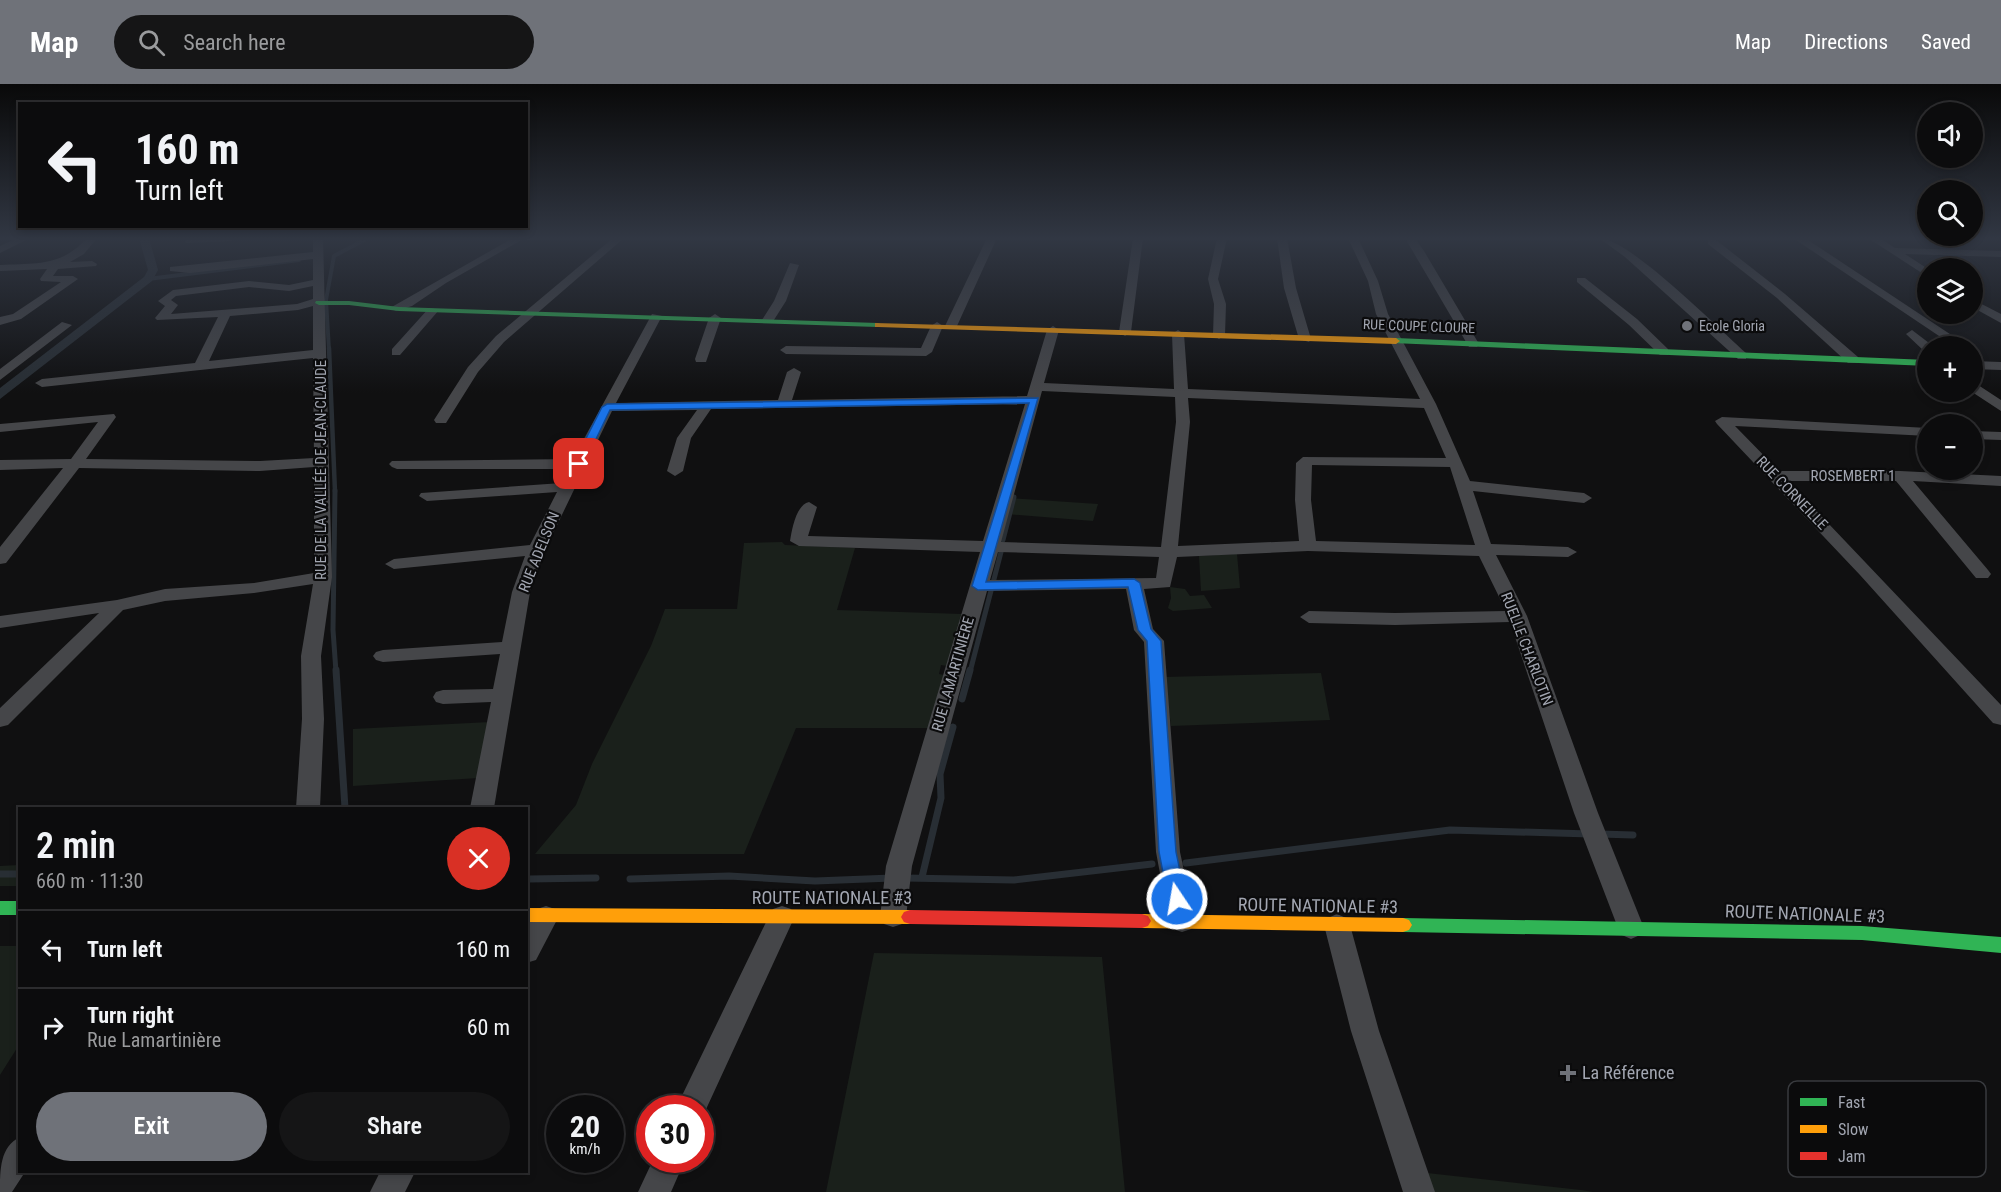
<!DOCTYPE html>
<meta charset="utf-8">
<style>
:root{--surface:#0c0c0d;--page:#151516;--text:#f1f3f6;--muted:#9a9b9d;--line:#2c2c2e;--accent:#6f7279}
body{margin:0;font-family:"Roboto Condensed",sans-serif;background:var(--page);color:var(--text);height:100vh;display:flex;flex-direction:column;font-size:22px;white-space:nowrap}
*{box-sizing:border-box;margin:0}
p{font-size:20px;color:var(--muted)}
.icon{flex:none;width:33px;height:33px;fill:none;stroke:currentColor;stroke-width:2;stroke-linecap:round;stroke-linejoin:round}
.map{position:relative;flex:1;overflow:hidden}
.sheet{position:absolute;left:18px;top:723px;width:510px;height:366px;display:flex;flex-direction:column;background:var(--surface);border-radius:0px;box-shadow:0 3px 9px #0003,0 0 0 2px var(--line)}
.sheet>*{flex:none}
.banner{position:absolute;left:18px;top:18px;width:510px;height:126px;border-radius:0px;box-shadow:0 3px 9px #0003,0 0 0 2px var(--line);background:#0c0c0d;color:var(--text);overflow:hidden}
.fabs{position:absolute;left:1917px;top:18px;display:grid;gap:12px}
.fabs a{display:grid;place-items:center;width:66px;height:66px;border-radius:50%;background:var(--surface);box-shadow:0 3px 9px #0003,0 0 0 2px var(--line);font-size:30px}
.speed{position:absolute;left:546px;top:1011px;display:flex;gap:12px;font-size:30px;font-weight:700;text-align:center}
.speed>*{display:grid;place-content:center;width:78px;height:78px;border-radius:50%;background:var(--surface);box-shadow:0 3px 9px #0003,0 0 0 2px var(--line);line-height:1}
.speed small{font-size:15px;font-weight:400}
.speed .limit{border:9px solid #d22;background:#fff;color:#111}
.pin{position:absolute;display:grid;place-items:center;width:51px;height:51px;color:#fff;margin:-26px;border-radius:12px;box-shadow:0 3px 9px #0006}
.me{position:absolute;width:66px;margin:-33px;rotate:348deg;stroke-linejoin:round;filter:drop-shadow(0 0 4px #0008)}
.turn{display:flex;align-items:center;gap:21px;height:126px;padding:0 18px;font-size:27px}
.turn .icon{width:78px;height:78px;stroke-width:2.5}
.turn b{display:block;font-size:42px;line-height:51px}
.round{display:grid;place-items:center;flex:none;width:63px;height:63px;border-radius:32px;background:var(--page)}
.overview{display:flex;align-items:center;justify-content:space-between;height:102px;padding:0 18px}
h1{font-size:36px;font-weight:600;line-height:45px}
.action{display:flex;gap:12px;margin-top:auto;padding:12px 18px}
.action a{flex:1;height:69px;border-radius:36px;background:var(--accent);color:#fff;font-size:24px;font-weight:600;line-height:69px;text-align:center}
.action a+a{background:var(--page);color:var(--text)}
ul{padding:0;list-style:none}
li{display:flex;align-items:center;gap:18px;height:78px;padding:0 18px;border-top:2px solid var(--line)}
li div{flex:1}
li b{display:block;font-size:22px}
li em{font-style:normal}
header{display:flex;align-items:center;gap:36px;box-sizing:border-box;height:84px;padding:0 30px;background:var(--accent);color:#fff}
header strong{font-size:28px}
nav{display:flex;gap:33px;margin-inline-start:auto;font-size:21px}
.search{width:420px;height:54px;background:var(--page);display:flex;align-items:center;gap:15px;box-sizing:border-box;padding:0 21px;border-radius:33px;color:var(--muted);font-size:22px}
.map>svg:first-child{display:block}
.green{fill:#1a201b}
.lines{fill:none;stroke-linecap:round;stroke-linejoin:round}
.stream-far3{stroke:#282e34;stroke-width:4}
.stream-far2{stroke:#282e34;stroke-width:4.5}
.stream-far1{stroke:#282e34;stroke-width:5}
.stream{stroke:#282e34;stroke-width:7}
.canal{fill:#282e34;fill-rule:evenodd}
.street{fill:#454649;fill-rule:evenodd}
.fast{fill:#30b455;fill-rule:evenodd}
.slow{fill:#ff9f0a;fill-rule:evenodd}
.jam{fill:#e5322d;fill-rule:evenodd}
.route{fill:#1a73e8;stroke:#114b97;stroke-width:1.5}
.poi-dot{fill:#6f7279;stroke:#0b0b0c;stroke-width:2}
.labels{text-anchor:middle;stroke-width:4.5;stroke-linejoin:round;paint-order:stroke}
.far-street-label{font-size:14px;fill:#a2a6b1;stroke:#0b0b0c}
.far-poi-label{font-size:14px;fill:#a2a6b1;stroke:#0b0b0c;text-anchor:start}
.street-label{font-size:15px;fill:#a2a6b1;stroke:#0b0b0c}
.near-street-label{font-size:18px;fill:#a2a6b1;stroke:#0b0b0c}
.near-poi-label{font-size:18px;fill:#a2a6b1;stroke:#0b0b0c;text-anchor:start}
.key{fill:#0b0b0c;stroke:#383a3e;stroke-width:1.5}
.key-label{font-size:16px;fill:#a2a6b1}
</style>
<header>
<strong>Map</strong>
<div class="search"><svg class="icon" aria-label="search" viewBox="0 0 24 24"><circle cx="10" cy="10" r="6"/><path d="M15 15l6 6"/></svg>Search here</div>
<nav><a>Map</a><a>Directions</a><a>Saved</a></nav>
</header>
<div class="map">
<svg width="2001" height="1108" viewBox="0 0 2001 1108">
<rect width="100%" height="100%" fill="#101011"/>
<path class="green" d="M1010,414L1098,420L1093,437L1006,430Z
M782,458L785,461L855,464L837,526L962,530L947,582L941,581L939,590L944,591L929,644H796L744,770H535L576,721L592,680L651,562L665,525H737L744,459Z
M1237,470L1240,504L1201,507L1199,472Z
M1170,503L1185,505L1190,512L1204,511L1212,524L1173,527L1168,524L1171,514Z
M1321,589L1330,636L1171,642L1165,593Z
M490,638L478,694L353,702V645Z
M19,781V802H0V782Z
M0,862H19V961L0,991Z
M874,869L1102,873L1125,1108H826Z
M1427,1089L1581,1106L1593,1108H1434Z"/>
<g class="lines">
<path class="stream-far3" d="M148,195L299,176
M329,266L326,216L334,172L368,154"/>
<path class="stream-far2" d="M329,264L335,408"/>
<path class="stream-far1" d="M335,406L333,546L336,588
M1003,456L1014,413
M970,588L1001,468"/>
<path class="stream" d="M336,586L345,724
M962,615L970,586
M1600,750L1633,751
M1186,779L1450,746L1590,750
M0,790H20
M922,793L941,714L940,690L953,643
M905,794L1014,796L1152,780
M528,795L596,794
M630,795L729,792L815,797L892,794"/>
<path class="canal" d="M139,154H149L158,186L152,197L0,315V304L144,193L148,186Z"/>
<path class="street" d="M17,154H30L0,169V162Z
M87,154H97L84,170L70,178L92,177L97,180L96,182L58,185L53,192H73L78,195L21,235L0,241V233L13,230L61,198L41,197L40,195L47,185L0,187V181C36,179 61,183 87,154Z
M190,154H236L231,157L186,159L185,157Z
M313,154H323L332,493L321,572L324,635L320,724H296L302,635L301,572L313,500L254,509L165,517L123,526L8,641L0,643V624L99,529L0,544V532L117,516L165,505L254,499L314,489V383L260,387L79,384L6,479L0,480V463L63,384L0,386V376L71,375L98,338L0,348V340L114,330L116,333L86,375L260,377L314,374L313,274L42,303L35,299L42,295L195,279L218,233L157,236L155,234L165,222L158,217L173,206L249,197L289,201L313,196V175L190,189L170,187V183L313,168ZM313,202V215L297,220L171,230L178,221L171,216L176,212L249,203L289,207ZM313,222V266L209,277L230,232L298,226Z
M513,154H525L446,199L412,222L396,227L390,224Z
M613,154H624L504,258L478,288L446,339H436L434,336L468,283L496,252Z
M987,154H997L957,242L947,245L945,242Z
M1133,154H1143L1131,248L1125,252L1119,248Z
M1217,154H1227L1218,195L1226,220L1225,251L1219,255L1213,251L1214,220L1208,195Z
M1277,154H1287L1296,204L1311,255L1309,258L1299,255L1284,204Z
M1348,154H1358L1378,197L1388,230L1436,320L1470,397L1584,409L1592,414L1584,419L1473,407L1491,460L1568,463L1577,468L1568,473L1496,471L1527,532L1598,729L1644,844L1640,851L1631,855L1622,851L1618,844L1574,729L1510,538L1395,541L1309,539L1300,533L1309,527L1395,529L1506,527L1479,472L1308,467L1177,473L1170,503L1144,505L1153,545L1164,557L1180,768L1195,838L1191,845L1182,848L1173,845L1169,838L1156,768L1144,558L1134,546L1126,505L987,507L912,782L906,833L902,840L893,843L884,840L880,833L886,782L980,468L799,462L790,457C792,445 796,421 809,418L817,423L808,452L983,457L1025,320L711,325L691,354L683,387L675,392L667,387L677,354L697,326L612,327L545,466L530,508L494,724H470L491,618L443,620L436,618L433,613L436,608L443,606L493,605L500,570L383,578L376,576L373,572L376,568L383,566L502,558L512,508L525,472L394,485L385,480L394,475L530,461L557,408L427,417L419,412L421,409L562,399L569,385H397L392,383L389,380L392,377L573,375L652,230L662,232L616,319L778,316L787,288L794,284L801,288L792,316L1027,312L1047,246L1053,242L1059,246L1044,299L1174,305L1172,250L1178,246L1184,250L1188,305L1420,315L1376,230L1368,197ZM1042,307L1175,313L1176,338L1161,463L1001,458ZM1188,314L1424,324L1446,374L1303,373L1296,379L1295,416L1299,457L1178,462L1190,338ZM1312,381L1450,383L1475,461L1316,457L1311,416ZM998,468L1159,473L1156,494L990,496Z
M1405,154H1415L1424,167L1479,260L1477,263H1469Z
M1570,154H1581L1576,157Z
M1599,154C1629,154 1720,246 1746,269V275H1738L1625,173Z
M1793,154H1805L1968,262H1954Z
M1868,154H1880L1895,164L2001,167V173L1905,170L1928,185V193Z
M1708,156H1716L1785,210L1858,273V279H1848L1777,214L1708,160Z
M790,179L799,181L786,217L772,239H764L762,236L774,217Z
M1577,194H1585L1637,235L1668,265V271H1660L1629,241L1577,198Z
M1972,215L2001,230V239L1972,223Z
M429,224L439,226L400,271H392V265Z
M715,230L721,234L707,275L706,278H696L695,275L709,234Z
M62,238L72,241L0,296V285Z
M937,238L943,242L932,268L926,272L786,270L780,266L786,262L921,264L931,242Z
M1912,246L1933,262H1928V268L1924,267L1906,250Z
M1972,277L2001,278V286L1972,285Z
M1972,297L2001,316V327L1972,308Z
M1722,333L1928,344V352L1735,342L1779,387H1900L2001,392V402L1913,397L1988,486L1991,490L1988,494H1976L1896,397H1788L2001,621V641L1993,639L1860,491L1717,340L1715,337Z
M1972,347L2001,348V356L1972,355Z
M546,822L555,825L559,832L536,876L526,879V843L537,825Z
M782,822L791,825L795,832L702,1034L700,1024H676L769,832L773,825Z
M1337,830L1346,834L1350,841L1379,947L1435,1108H1403L1351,947L1324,841L1328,834Z
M20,1053V1088H25L12,1108H0C0,1085 0,1063 20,1053Z
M653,1076H685L671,1108H638Z
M380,1088H415L405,1108H370Z"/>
<path class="fast" d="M316,217H349L399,223L878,239L882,241L878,243L399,227L349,221H319L315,219Z
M1396,254L1928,276V282L1393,259L1392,257Z
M0,817H20V831H0Z
M1403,834L1862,842L2001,853V869L1862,856L1403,848L1397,846L1394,841L1397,836Z"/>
<path class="slow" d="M875,239L1396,254L1400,257L1396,260L878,243H875Z
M526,824L910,826L916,828L919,833L916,838L910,840L526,838Z
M1142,830L1403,834L1409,836L1412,841L1409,846L1403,848L1142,844L1136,842L1133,837L1136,832Z"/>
<path class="jam" d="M910,826L1142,830L1148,832L1151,837L1148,842L1142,844L910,840L904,838L901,833L904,828Z"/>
</g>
<linearGradient id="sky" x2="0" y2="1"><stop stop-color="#090909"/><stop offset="0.5" stop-color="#313743"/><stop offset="1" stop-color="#313743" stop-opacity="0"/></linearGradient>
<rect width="2001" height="309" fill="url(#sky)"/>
<path class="route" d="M1038,314L986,498L1134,495L1140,499L1151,545L1161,557L1176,768L1186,815L1184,820H1171L1168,815L1159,768L1147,557L1138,546L1128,503L978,506L972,502L1029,319L610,326L584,380L579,383L573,380L602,323L607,320Z"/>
<g class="poi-dot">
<circle cx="1687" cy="242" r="6"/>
<path d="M1565 980h6v6h6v6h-6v6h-6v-6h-6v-6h6z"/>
</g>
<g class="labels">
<g class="far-street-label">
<text transform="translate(1419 242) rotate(2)" y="5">RUE COUPE CLOURE</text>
</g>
<g class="far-poi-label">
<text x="1699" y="247">Ecole Gloria</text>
</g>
<g class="street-label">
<text transform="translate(321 386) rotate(-90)" y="5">RUE DE LA VALLÉE DE JEAN-CLAUDE</text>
<text x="1853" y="397">ROSEMBERT 1</text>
<text transform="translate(1792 409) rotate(46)" y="5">RUE CORNEILLE</text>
<text transform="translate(539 468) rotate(-68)" y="5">RUE ADELSON</text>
<text transform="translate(1527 565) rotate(69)" y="5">RUELLE CHARLOTIN</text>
<text transform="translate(953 590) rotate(-74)" y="5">RUE LAMARTINIÈRE</text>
</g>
<g class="near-street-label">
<text x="832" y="820">ROUTE NATIONALE #3</text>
<text transform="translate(1318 822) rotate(1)" y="6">ROUTE NATIONALE #3</text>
<text transform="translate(1805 830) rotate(2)" y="6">ROUTE NATIONALE #3</text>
</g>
<g class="near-poi-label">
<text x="1582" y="995">La Référence</text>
</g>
</g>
<rect x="1788" y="997" width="198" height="96" rx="9" class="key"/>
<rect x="1800" y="1014" width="27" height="8" fill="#30b455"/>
<rect x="1800" y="1041" width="27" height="8" fill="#ff9f0a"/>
<rect x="1800" y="1068" width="27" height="8" fill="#e5322d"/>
<g class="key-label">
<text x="1838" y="1024">Fast</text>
<text x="1838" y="1051">Slow</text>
<text x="1838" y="1078">Jam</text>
</g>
</svg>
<div class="fabs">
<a><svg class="icon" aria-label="sound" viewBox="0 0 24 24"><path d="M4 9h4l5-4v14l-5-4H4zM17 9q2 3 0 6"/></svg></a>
<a><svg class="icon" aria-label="search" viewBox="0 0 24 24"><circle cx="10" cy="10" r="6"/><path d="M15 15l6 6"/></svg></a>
<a><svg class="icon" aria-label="layers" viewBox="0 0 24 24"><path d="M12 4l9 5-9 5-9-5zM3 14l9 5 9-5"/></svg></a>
<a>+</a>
<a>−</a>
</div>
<div class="speed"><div>20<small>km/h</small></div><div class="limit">30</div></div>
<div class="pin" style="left:579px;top:380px;background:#d93025"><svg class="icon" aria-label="arrive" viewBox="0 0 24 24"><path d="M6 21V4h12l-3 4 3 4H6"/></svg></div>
<svg class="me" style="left:1177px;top:815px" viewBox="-20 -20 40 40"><circle r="17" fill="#1a73e8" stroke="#fff" stroke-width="3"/><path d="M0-11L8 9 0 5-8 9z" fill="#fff"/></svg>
<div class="banner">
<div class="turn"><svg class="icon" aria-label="left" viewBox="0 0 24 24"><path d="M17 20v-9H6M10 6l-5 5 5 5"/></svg><div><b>160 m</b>Turn left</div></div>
</div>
<section class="sheet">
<div class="overview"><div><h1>2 min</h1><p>660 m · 11:30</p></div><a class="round" style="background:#d93025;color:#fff"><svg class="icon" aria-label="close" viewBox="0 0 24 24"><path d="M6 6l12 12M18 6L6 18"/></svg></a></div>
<ul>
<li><svg class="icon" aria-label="left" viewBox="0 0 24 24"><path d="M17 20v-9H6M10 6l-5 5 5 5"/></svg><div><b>Turn left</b></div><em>160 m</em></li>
<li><svg class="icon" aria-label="right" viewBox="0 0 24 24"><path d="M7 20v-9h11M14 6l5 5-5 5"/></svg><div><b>Turn right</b><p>Rue Lamartinière</p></div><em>60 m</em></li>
</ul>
<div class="action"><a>Exit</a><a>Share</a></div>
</section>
</div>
